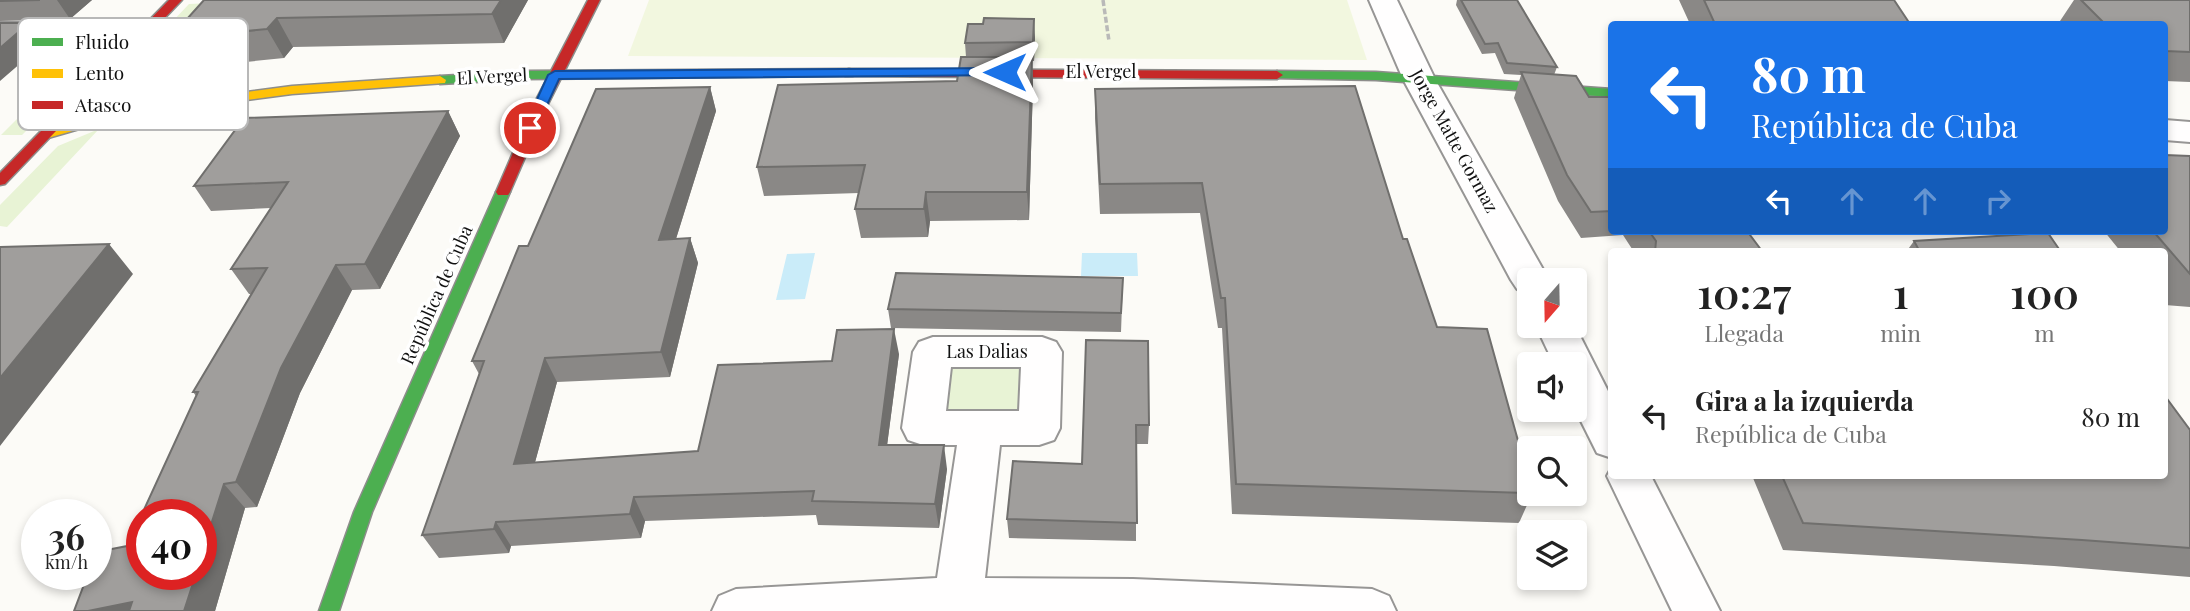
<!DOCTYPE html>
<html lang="es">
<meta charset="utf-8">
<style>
:root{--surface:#fff;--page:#f6f6f6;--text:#222;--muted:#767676}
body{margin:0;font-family:"Playfair Display",serif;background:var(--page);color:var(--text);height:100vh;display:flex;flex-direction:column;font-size:26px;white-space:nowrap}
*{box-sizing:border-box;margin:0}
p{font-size:23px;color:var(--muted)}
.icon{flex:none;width:38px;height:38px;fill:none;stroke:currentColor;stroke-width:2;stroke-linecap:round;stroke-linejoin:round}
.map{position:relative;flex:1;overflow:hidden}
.panel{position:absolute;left:1608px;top:248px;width:560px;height:231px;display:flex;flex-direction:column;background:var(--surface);border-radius:7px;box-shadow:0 4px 10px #0003}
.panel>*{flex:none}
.banner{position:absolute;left:1608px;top:21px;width:560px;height:214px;border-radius:7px;box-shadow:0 4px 10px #0003;background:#1a73e8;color:#fff;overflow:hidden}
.needle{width:46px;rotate:200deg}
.tools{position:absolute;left:1517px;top:268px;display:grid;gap:14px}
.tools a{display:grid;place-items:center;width:70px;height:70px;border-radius:7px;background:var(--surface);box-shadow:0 4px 10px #0003;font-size:35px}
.speed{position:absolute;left:21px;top:499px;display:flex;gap:14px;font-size:35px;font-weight:700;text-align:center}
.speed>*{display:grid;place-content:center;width:91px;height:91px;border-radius:50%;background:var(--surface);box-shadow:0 4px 10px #0003;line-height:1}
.speed small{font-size:18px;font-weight:400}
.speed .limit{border:10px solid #d22;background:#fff;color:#111}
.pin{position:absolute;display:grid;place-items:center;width:60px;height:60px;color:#fff;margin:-30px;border:4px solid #fff;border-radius:50%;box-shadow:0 2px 7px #0007}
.me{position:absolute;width:77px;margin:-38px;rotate:270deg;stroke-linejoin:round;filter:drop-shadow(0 0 5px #0008)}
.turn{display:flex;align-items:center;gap:24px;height:147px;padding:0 28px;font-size:32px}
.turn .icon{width:91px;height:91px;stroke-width:2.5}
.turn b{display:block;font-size:49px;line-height:60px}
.lanes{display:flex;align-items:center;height:66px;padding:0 28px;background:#0003;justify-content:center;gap:35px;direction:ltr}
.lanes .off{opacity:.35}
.eta{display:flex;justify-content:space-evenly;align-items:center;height:119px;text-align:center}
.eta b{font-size:42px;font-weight:600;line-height:49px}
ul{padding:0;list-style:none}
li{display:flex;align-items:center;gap:21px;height:98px;padding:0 28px}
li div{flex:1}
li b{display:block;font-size:26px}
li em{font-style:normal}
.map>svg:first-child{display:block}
.green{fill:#e8f3d5}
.pitch{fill:#f2f7df}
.water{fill:#caecf9}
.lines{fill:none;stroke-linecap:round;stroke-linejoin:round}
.street-casing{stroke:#979695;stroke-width:4}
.fast-casing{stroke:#8d8d8b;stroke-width:3}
.slow-casing{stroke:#8d8d8b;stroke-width:3}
.jam-casing{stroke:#8d8d8b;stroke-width:3}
.path{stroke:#b9b9b8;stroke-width:3.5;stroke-dasharray:6 2.5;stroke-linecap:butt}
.street{fill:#fffefe;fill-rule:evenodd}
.fast{fill:#4caf50;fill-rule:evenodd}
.slow{fill:#ffc107;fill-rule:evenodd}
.jam{fill:#c62828;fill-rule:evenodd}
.wall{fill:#8a8886}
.shaded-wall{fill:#706f6d}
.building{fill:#a09e9c;stroke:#706f6d;stroke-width:2}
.route{fill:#1a73e8;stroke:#114b97;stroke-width:2}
.labels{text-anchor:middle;stroke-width:7;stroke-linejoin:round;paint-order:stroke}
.street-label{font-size:18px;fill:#111;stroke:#fff}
.key{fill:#fff;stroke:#b8b8b8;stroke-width:2}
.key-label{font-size:19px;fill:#111}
</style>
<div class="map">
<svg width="2190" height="611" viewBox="0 0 2190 611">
<rect width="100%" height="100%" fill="#fcfbf7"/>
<path class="green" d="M211,3L136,84L112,85L189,4Z
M87,49H109L22,135H1Z
M99,129L7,227L0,226V205L58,146Z
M949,366L1027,367L1023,415L943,414Z"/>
<path class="pitch" d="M649,0H1347L1367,60L628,56Z"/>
<path class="water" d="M815,253L805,299L776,300L787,254Z
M1082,253H1137L1138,276H1081Z"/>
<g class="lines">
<g class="street-casing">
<path id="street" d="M1369,0H1397L1435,79L1549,280H1530V293L1517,289L1511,280L1403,79Z
M146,21L156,24L161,30L156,36L146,39L0,41V23Z
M2165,120L2190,122V142L2165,140Z
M1536,326H1575L1612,399V458L1597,453L1575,409V364H1554Z
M933,337H1042L1056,342L1062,352L1060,428L1054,440L1039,445H1000L985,578L1133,579L1372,589L1389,596L1396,611H712L719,596L736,589L937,578L957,445H923L908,440L902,428L913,352L919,342ZM951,367H1021L1019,411H946Z
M1612,467V476H1651L1720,611H1672L1607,476Z"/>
</g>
<g class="fast-casing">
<path id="fast" d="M849,69L853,70V76L525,79L440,84L434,80L440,76L525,71Z
M1277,71L1376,72L1612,89V97L1376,80L1273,78L1271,75Z
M503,187L510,192L372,512L339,611H319L354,512L496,192Z"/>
</g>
<g class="slow-casing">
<path id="slow" d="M440,76L446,80L445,83L292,94L121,117L48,138L41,134L43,131L120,109L292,86Z"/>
</g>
<g class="jam-casing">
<path id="jam" d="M169,0H182L5,184L0,185V173Z
M588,0H600L549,102L510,192L508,195H498L496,192L535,102Z
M849,69L1277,71L1283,75L1277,79L845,76V70Z"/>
</g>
<path class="path" d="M1103,0L1109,41"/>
<use href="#street" class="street"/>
<use href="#fast" class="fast"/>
<use href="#slow" class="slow"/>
<use href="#jam" class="jam"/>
</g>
<path class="wall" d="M0,0H92L70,19L0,21Z
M204,0H528L504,43L293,47L284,58L187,68L169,39Z
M1457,0H1517L1557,67L1554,75L1589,97H1612V231H1747L1762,251L1805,252H1634L1623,235L1581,238L1558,201L1514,98L1521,75L1504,74L1495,53L1482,54L1456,5Z
M1679,0H1894L1910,24H1690Z
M2074,0H2190V82L2165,81V24H2058Z
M1035,37L1034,61H1032L1033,84L1029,220L930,221L928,237L861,238L855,209L859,193L764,196L757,167L957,81L966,57L965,43Z
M710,87L716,111L676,239L690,238L698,263L670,377L557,382L535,462L698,451L832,361L899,354L887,445L947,469L939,528L818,525L816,515L645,521L641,538L511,546L509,553L439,558L422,535L479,374L472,361Z
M1095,89L1403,239L1437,327L1532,494L1519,523L1232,514L1222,328H1218L1200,213L1100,214L1095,118Z
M448,111L460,136L380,289L352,290L300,393L257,507L245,508L215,611H74L127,546L196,396L193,392L251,294H249L231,269L271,208L211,211L194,186Z
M2190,156V307L2165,305V252H2121L2104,231H2165Z
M1914,241L2061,252H1906Z
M1123,278L1121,332L891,328L888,309Z
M1086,340L1149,425L1148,444H1136V541L1009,538L1007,519L1082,464Z
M2190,430V577L2054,566L1783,550L1753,478L1754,476H2165Z"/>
<path class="shaded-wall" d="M57,0H92L70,19Z
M501,0H528L504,43L492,14Z
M277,18L293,47L284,58L267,29Z
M1034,19L1035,37L1034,61L1033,42Z
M29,23L44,43L0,81V48Z
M1032,57L1033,84L1029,220L1027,192Z
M710,87L716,111L668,264L659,240Z
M448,111L460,136L380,289L365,264Z
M926,192L930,221L928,237L924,209Z
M690,238L698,263L670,377L661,352Z
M109,244L133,274L0,446V378Z
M336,265L352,290L300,393L257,507L236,482L281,368Z
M894,329L899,354L884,469L879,445Z
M545,358L557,382L528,488L514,464Z
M944,445L947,469L939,528L935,504Z
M224,484L245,508L215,611H184L196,574H201V556Z
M634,497L645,521L641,538L630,514Z
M496,522L511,546L509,553L494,529Z
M132,602L141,611H88Z"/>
<path class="building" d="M0,0H40L0,1Z
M204,0H501L492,14L277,18L267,29L169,39Z
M1461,0H1517L1557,67L1507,63L1498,43L1485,44Z
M1704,0H1894L1910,24H1715Z
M2081,0H2190V52L2165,51V24H2105Z
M984,18L1034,19L1033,42L965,43L968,24H983Z
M0,23H29L0,48Z
M961,57H1032L1027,192H926L924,209H855L865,165L757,167L778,85L957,81Z
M1521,72L1576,76L1589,97H1612V211L1591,212L1567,175Z
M1355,86L1403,239H1407L1437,327L1487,329L1530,484V493L1236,484L1225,298H1221L1202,183L1100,184L1095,89Z
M710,87L659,240L690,238L661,352L545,358L514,464L698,451L718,365L832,361L837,330L894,329L879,445H944L935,504L812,501L814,491L634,497L630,514L496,522L494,529L422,535L484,361H472L519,246H528L596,89Z
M448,111L365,264L336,265L281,368L236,482L224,484L201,556V514H142L198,392H193L267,268L231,269L288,182L194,186L244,118Z
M2165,155L2190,156V274L2153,231H2165Z
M1649,231H1747L1762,251L1801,249L1805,252H1655L1656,241Z
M2048,233L2061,252H1920L1914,241Z
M109,244L0,378V247Z
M896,273L1123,278L1121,313L888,309Z
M1086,340L1148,341L1149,425H1136L1137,523L1007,519L1013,461L1082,464Z
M2165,396L2190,430V548L2082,540L1803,523L1782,476H2165Z
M142,515V574H196L184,611H129L132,602L88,611H74L88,574H96V552L127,546Z"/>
<path class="route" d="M1005,68L1011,72L1009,75L559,79L535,131H526L524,128L548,75L555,71Z"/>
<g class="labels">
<g class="street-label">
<text x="1101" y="78">El Vergel</text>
<text transform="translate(492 77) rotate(-3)" y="6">El Vergel</text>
<text transform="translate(1454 141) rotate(61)" y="6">Jorge Matte Gormaz</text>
<text transform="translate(437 295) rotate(-66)" y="6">República de Cuba</text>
<text x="987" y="358">Las Dalias</text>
</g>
</g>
<rect x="18" y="18" width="230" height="112" rx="10" class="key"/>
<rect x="32" y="38" width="31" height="8" fill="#4caf50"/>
<rect x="32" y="69" width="31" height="9" fill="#ffc107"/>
<rect x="32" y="101" width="31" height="8" fill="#c62828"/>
<g class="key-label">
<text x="75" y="49">Fluido</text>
<text x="75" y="80">Lento</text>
<text x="75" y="112">Atasco</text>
</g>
</svg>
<div class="tools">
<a><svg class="needle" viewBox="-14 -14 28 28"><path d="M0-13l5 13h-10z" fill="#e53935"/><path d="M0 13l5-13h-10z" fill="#767676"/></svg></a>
<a><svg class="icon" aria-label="sound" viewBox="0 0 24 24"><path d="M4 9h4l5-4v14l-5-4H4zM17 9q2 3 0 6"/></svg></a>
<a><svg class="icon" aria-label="search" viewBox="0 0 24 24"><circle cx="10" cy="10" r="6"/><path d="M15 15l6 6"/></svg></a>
<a><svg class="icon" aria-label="layers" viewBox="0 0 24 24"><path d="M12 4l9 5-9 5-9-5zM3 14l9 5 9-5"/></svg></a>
</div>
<div class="speed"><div>36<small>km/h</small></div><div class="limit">40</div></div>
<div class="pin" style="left:530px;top:128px;background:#d93025"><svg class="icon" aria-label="arrive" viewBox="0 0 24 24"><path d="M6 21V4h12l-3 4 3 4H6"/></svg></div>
<svg class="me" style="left:1005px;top:72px" viewBox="-20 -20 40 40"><path d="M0-17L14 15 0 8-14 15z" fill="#1a73e8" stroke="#fff" stroke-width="4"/></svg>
<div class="banner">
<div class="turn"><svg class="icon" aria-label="left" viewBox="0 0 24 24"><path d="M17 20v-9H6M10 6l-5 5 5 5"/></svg><div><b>80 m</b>República de Cuba</div></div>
<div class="lanes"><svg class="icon" aria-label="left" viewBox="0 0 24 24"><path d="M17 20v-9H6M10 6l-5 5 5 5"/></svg><svg class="icon off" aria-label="ahead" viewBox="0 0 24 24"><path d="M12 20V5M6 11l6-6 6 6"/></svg><svg class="icon off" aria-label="ahead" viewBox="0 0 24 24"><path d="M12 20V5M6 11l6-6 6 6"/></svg><svg class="icon off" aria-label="right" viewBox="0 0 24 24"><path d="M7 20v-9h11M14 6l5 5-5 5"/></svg></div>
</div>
<section class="panel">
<div class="eta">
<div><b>10:27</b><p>Llegada</p></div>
<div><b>1</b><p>min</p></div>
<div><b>100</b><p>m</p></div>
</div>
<ul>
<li><svg class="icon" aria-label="left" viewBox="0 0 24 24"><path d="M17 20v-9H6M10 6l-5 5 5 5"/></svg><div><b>Gira a la izquierda</b><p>República de Cuba</p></div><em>80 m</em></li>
</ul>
</section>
</div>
